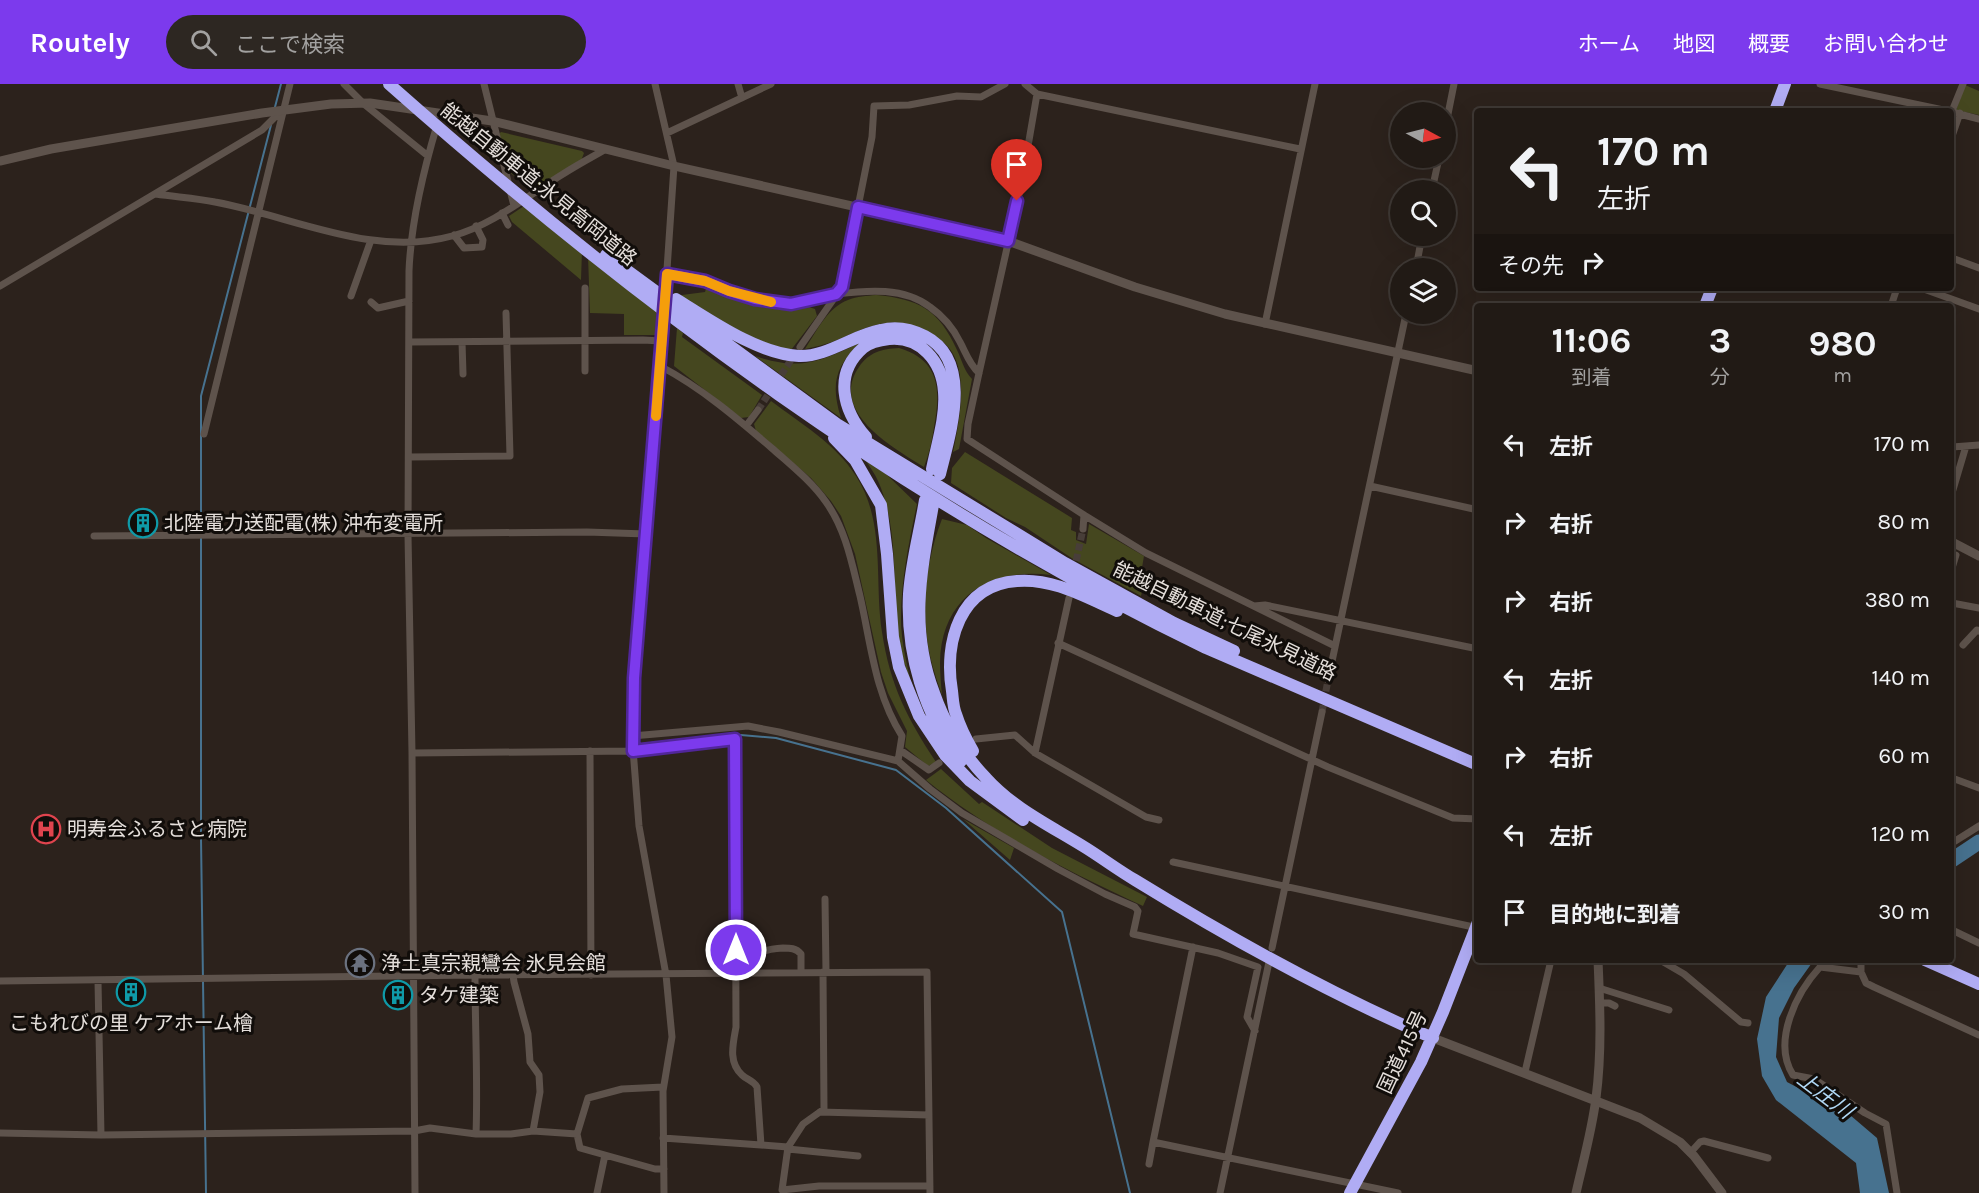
<!DOCTYPE html>
<html lang="ja">
<meta charset="utf-8">
<style>
:root{--surface:#211a15;--page:#2d2722;--text:#f1f3f6;--muted:#a2a1a0;--line:#3e3834;--accent:#7c3aed}
body{margin:0;font-family:Karla,"Noto Sans JP",sans-serif;background:var(--page);color:var(--text);height:100vh;display:flex;flex-direction:column;font-size:22px;white-space:nowrap}
*{box-sizing:border-box;margin:0}
p{font-size:20px;color:var(--muted)}
.icon{flex:none;width:33px;height:33px;fill:none;stroke:currentColor;stroke-width:2;stroke-linecap:round;stroke-linejoin:round}
.map{position:relative;flex:1;overflow:hidden}
.side{position:absolute;left:1474px;top:219px;width:480px;height:660px;display:flex;flex-direction:column;background:var(--surface);border-radius:6px;box-shadow:0 6px 24px #0002,0 0 0 2px var(--line)}
.side>*{flex:none}
.top-card{position:absolute;left:1474px;top:24px;width:480px;height:183px;border-radius:6px;box-shadow:0 6px 24px #0002,0 0 0 2px var(--line);background:#211a15;color:var(--text);overflow:hidden}
.needle{width:39px;rotate:97deg}
.buttons{position:absolute;left:1390px;top:18px;display:grid;gap:12px}
.buttons a{display:grid;place-items:center;width:66px;height:66px;border-radius:50%;background:var(--surface);box-shadow:0 6px 24px #0002,0 0 0 2px var(--line);font-size:30px}
.pin{position:absolute;display:grid;place-items:center;width:51px;height:51px;color:#fff;margin:-62px -26px;border-radius:50% 50% 50% 0;rotate:-45deg;box-shadow:0 0 6px #0007}
.pin .icon{rotate:45deg}
.me{position:absolute;width:66px;margin:-33px;rotate:0deg;stroke-linejoin:round;filter:drop-shadow(0 0 4px #0008)}
.turn{display:flex;align-items:center;gap:21px;height:126px;padding:0 24px;font-size:27px}
.turn .icon{width:78px;height:78px;stroke-width:2.5}
.turn b{display:block;font-size:42px;line-height:51px}
.then{display:flex;align-items:center;height:57px;padding:0 24px;background:#0003;gap:12px;font-size:22px}
.eta{display:flex;justify-content:space-evenly;align-items:center;height:102px;text-align:center}
.eta b{font-size:36px;font-weight:700;line-height:42px}
ul{padding:0;list-style:none}
li{display:flex;align-items:center;gap:18px;height:78px;padding:0 24px}
li div{flex:1}
li b{display:block;font-size:22px}
li em{font-style:normal}
header{display:flex;align-items:center;gap:36px;box-sizing:border-box;height:84px;padding:0 30px;background:var(--accent);color:#fff}
header strong{font-size:28px}
nav{display:flex;gap:33px;margin-inline-start:auto;font-size:21px}
.search{width:420px;height:54px;background:var(--page);display:flex;align-items:center;gap:15px;box-sizing:border-box;padding:0 21px;border-radius:33px;color:var(--muted);font-size:22px}
.map>svg:first-child{display:block}
.green{fill:#45471f}
.water{fill:#47728f}
.lines{fill:none;stroke-linecap:round;stroke-linejoin:round}
.stream{stroke:#47728f;stroke-width:2}
.river{stroke:#47728f;stroke-width:15}
.street-tunnel{stroke:#483e39;stroke-width:7;stroke-dasharray:7 3.5;stroke-linecap:butt}
.street{stroke:#5e534c;stroke-width:7}
.secondary{stroke:#5e534c;stroke-width:9}
.highway{stroke:#b0acf4;stroke-width:12}
.route-casing{stroke:#51269a;stroke-width:15}
.route{stroke:#7c3aed;stroke-width:10}
.slow{stroke:#f59e0b;stroke-width:10}
.labels{text-anchor:middle;stroke-width:6;stroke-linejoin:round;paint-order:stroke}
.street-label{font-size:20px;fill:#e5dfdb;stroke:#110d0a}
.poi-label{font-size:20px;fill:#e5dfdb;stroke:#110d0a;text-anchor:start}
.water-label{font-size:21px;font-style:italic;fill:#b1d8f5;stroke:#110d0a}
</style>
<header>
<strong>Routely</strong>
<div class="search"><svg class="icon" aria-label="search" viewBox="0 0 24 24"><circle cx="10" cy="10" r="6"/><path d="M15 15l6 6"/></svg>ここで検索</div>
<nav><a>ホーム</a><a>地図</a><a>概要</a><a>お問い合わせ</a></nav>
</header>
<div class="map">
<svg width="1979" height="1109" viewBox="0 0 1979 1109">
<rect width="100%" height="100%" fill="#2c221c"/>
<path class="green" d="M1965,1L1979,7V31L1956,26Z
M448,37L491,46L501,81Z
M501,48L582,67L584,69L581,77L532,106L508,87L499,50Z
M524,122L582,167L581,196L512,138L509,132Z
M588,172L658,228L656,251H624V230L590,229Z
M706,205L751,221L767,224L781,225L809,223L815,225L817,232L791,266C751,262 715,234 681,213L682,211L705,208Z
M876,211C919,215 939,226 957,266C962,276 964,287 972,295L959,365L953,368C959,338 973,277 940,256C935,253 928,251 923,248C911,243 901,237 888,239C869,240 850,251 832,258C823,261 814,263 805,265C816,248 828,223 848,216C857,212 867,212 876,211Z
M677,244L683,249L682,253L762,311L749,333L741,334L674,282Z
M860,259C834,283 831,302 841,334L755,272C801,287 818,278 860,259Z
M899,264C940,276 941,306 934,343C932,357 929,370 924,383C894,364 828,328 859,283C869,268 882,265 899,264Z
M771,317C800,339 836,360 856,392C886,438 874,497 882,548C890,601 907,634 936,678L928,682L905,663L907,647L888,609L881,588L855,470L841,432L831,417L811,394L756,347L754,340Z
M965,368L1072,434L1071,446L1076,448V456L1086,460L1089,440L1144,472L1140,495L1144,498L1141,512L1073,475L1025,443L1006,434L951,399L952,384Z
M866,377L886,390L917,420C909,458 901,496 901,535C901,559 908,584 913,608C907,588 901,569 898,549C892,499 899,444 878,397C875,390 870,383 866,377Z
M942,435L967,441L986,454L1051,491C990,483 941,513 940,579C940,589 941,601 942,611C938,600 934,588 931,576C920,531 925,478 942,435Z
M941,685L979,720L982,718L1052,764L1147,813L1143,822C1067,787 992,749 926,696Z
M963,735L1014,764L1010,776Z"/>
<path class="water" d="M1790,876H1814L1794,904L1779,934L1776,973L1787,998L1850,1031L1877,1054L1889,1109H1860L1856,1079L1776,1016L1762,992L1757,955L1766,913Z"/>
<g class="lines">
<path class="stream" d="M275,23L281,0
M642,660L729,650L776,654L896,686L946,724L1062,828L1130,1109
M206,1109L201,755V312L271,41"/>
<path class="river" d="M1952,776L1979,758"/>
<path class="street-tunnel" d="M758,326L795,270
M1074,487L1083,445
M1322,628L1328,596"/>
<path class="street" d="M344,0L364,20L428,72
M484,0L514,122
M655,0L674,82L665,215
M738,0L742,14
M1025,0L1037,10L1300,65
M1820,0L1948,27
M1037,10L1022,97L979,289L968,340L967,355L1084,431L1146,469L1335,562
M1952,27L1963,0
M1952,28L1979,35
M1446,40L1454,0
M667,49L771,0
M1952,52L1960,29
M1432,106L1439,74
M156,110C176,113 196,114 215,118C292,132 372,174 452,152C493,141 527,112 563,90C577,81 592,73 606,65
M502,129L508,141
M454,151L464,164L482,163L483,156L476,142
M1952,174L1979,184
M1416,184L1422,152
M667,190C680,192 695,193 708,198C734,207 762,221 792,220C807,219 822,212 837,210C868,206 904,203 930,223C943,232 953,244 960,258C966,269 969,280 979,289
M0,202L262,46L283,25
M585,204V287
M1921,204L1979,225
M351,212L371,156
M371,218L378,224L409,217
M1891,222L1897,204
M664,226L635,594L632,652L639,742L666,891L672,953L663,1007L664,1109
M1265,240L1315,0
M409,258L643,256L661,257
M462,258L463,290
M800,263L842,203L872,53L874,22L909,21L957,12L981,13L1005,0
M660,282C702,304 739,336 774,366C792,382 812,398 826,418C846,446 852,480 860,512C871,560 875,610 902,652L898,677
M746,342L758,326
M204,350L290,0
M1952,363L1979,361
M409,373L510,372L506,229
M1370,402L1478,426
M1952,409L1966,362
M1083,445L1084,431
M94,452L587,448L646,450
M1952,484L1956,471
M1952,519L1979,524
M1254,522L1265,521L1478,565
M1058,559L1328,683L1453,734L1478,735
M1963,561L1977,546L1979,547
M1328,596L1406,230
M632,652L748,642L779,648L898,677L930,705L962,729L1058,785L1105,810L1135,823L1138,827L1133,850L1218,869L1258,883L1247,933L1255,947
M976,655L1015,651L1035,669L1146,733L1159,736
M900,666L929,686L939,679
M590,667L591,891
M412,669L633,667L735,655L736,943C733,960 728,978 742,991C747,996 753,996 757,1003L761,1061L788,1063L782,1106L819,1102H930
M1035,669L1069,514
M1952,694L1979,704
M1952,759L1979,742
M1173,778L1478,844
M825,815L826,888
M1952,846L1979,859
M1272,864L1322,628
M1660,876L1684,890L1741,938L1748,939
M1830,876L1820,883L1861,888L1866,899L1874,903L1979,951
M1861,876V888
M1820,883C1796,909 1772,958 1793,991L1814,995L1865,1029L1886,1040L1897,1109
M736,889C751,872 759,865 783,864C790,864 796,864 801,870V888
M475,891C475,944 478,997 476,1050
M513,891L514,898L528,950L530,978L539,991L540,1008L533,1047
M0,897L475,891L927,888L930,1109
M98,897L101,1051
M1599,904L1669,926
M1600,919H1609L1615,922
M1525,988L1551,876
M820,1028L929,1031
M0,1049L101,1051L414,1047L430,1044L476,1050H511L533,1047L577,1050L588,1014L622,1005L663,1003
M577,1050L580,1064L605,1071L597,1109
M663,1054L761,1061
M1153,1058L1193,863
M788,1063L803,1040L824,1025L823,888
M788,1065L858,1072
M1690,1069L1700,1058L1704,1057L1768,1074
M605,1071L655,1085H664
M1149,1080L1153,1058L1398,1109
M415,1109L412,669L408,451L409,187C411,138 423,88 437,41
M1220,1109L1269,878"/>
<path class="secondary" d="M0,77L51,65L262,29L331,20L370,19L492,37L674,82L1008,157L1135,203L1225,230L1478,287
M1952,458L1979,472
M1433,954L1640,1034L1680,1058L1694,1072L1722,1109
M1576,1109C1583,1078 1592,1046 1596,1014C1602,968 1600,922 1598,876"/>
<path class="highway" d="M389,0C637,220 907,420 1206,564L1478,681
M1775,27L1785,0
M606,171L837,340L1065,479L1174,539L1234,567
M676,215C710,236 758,270 799,272C827,273 853,251 881,246C896,242 911,245 925,252C974,277 950,349 940,390
M1705,222L1712,204
M866,353C843,327 833,290 863,264C870,258 880,256 889,255C920,252 942,277 944,308C946,333 937,360 932,385
M834,354L855,376L881,421L887,470L893,553L899,583L919,632L945,671L970,697L1023,736
M925,416C920,447 911,479 909,510C906,568 924,632 961,677
M933,421C921,487 909,544 934,609C945,640 963,670 986,694C1014,725 1051,742 1086,764C1102,774 1118,786 1135,796C1231,855 1329,910 1433,954
M973,667C966,655 960,643 956,630C953,623 953,615 952,607C944,559 959,501 1017,497C1053,494 1085,513 1117,527
M1925,876L1979,900
M1350,1109L1421,978L1443,928L1478,838"/>
</g>
<g class="lines">
<g class="route-casing">
<path id="route" d="M736,866L735,655L633,667L634,594L667,190L705,197L729,207L755,215L791,220L836,210L842,203L858,123L1008,157L1017,117"/>
</g>
<use href="#route" class="route"/>
<path class="slow" d="M656,332L667,190L705,197L729,207L771,218"/>
</g>
<defs>
<g id="building-ring" transform="scale(1.5)"><circle r="9.5" fill="#110d0a" stroke="#0f9aa8" stroke-width="1.5"/><path d="M-4-6H4V6H1V3H-1V6H-4ZM-2.5-4.3h1.7v1.8h-1.7ZM.8-4.3h1.7v1.8H.8ZM-2.5-1h1.7V.8h-1.7ZM.8-1h1.7V.8H.8Z" fill="#0f9aa8"/></g>
<g id="hospital-ring" transform="scale(1.5)"><circle r="9.5" fill="#110d0a" stroke="#e0444e" stroke-width="1.5"/><path d="M-5-5h3v3.5h4V-5h3V5h-3V1.5h-4V5h-3Z" fill="#e0444e"/></g>
<g id="temple-ring" transform="scale(1.5)"><circle r="9.5" fill="#110d0a" stroke="#6b7280" stroke-width="1.5"/><path d="M0-6L5-2H3V0L6.5 2.5H4V6H1.5V3h-3V6H-4V2.5H-6.5L-3 0V-2H-5Z" fill="#6b7280"/></g>
</defs>
<g fill-rule="evenodd">
<use href="#building-ring" x="143" y="439"/>
<use href="#hospital-ring" x="46" y="745"/>
<use href="#temple-ring" x="360" y="879"/>
<use href="#building-ring" x="131" y="908"/>
<use href="#building-ring" x="398" y="911"/>
</g>
<g class="labels">
<g class="street-label">
<text transform="translate(539 100) rotate(39)" y="7">能越自動車道;氷見高岡道路</text>
<text transform="translate(1225 537) rotate(26)" y="7">能越自動車道;七尾氷見道路</text>
<text transform="translate(1402 968) rotate(-65)" y="7">国道415号</text>
</g>
<g class="poi-label">
<text x="164" y="446">北陸電力送配電(株) 沖布変電所</text>
<text x="67" y="752">明寿会ふるさと病院</text>
<text x="381" y="886">浄土真宗親鸞会 氷見会館</text>
<text x="419" y="918">タケ建築</text>
<text x="131" y="946" text-anchor="middle">こもれびの里 ケアホーム檜</text>
</g>
<g class="water-label">
<text transform="translate(1825 1011) rotate(37)" y="7">上庄川</text>
</g>
</g>
</svg>
<div class="buttons">
<a><svg class="needle" viewBox="-14 -14 28 28"><path d="M0-13l5 13h-10z" fill="#e53935"/><path d="M0 13l5-13h-10z" fill="#a2a1a0"/></svg></a>
<a><svg class="icon" aria-label="search" viewBox="0 0 24 24"><circle cx="10" cy="10" r="6"/><path d="M15 15l6 6"/></svg></a>
<a><svg class="icon" aria-label="layers" viewBox="0 0 24 24"><path d="M12 4l9 5-9 5-9-5zM3 14l9 5 9-5"/></svg></a>
</div>
<div class="pin" style="left:1017px;top:117px;background:#d93025"><svg class="icon" aria-label="arrive" viewBox="0 0 24 24"><path d="M6 21V4h12l-3 4 3 4H6"/></svg></div>
<svg class="me" style="left:736px;top:866px" viewBox="-20 -20 40 40"><circle r="17" fill="#7c3aed" stroke="#fff" stroke-width="3"/><path d="M0-11L8 9 0 5-8 9z" fill="#fff"/></svg>
<div class="top-card">
<div class="turn"><svg class="icon" aria-label="left" viewBox="0 0 24 24"><path d="M17 20v-9H6M10 6l-5 5 5 5"/></svg><div><b>170 m</b>左折</div></div>
<div class="then">その先<svg class="icon" aria-label="right" viewBox="0 0 24 24"><path d="M7 20v-9h11M14 6l5 5-5 5"/></svg></div>
</div>
<section class="side">
<div class="eta">
<div><b>11:06</b><p>到着</p></div>
<div><b>3</b><p>分</p></div>
<div><b>980</b><p>m</p></div>
</div>
<ul>
<li><svg class="icon" aria-label="left" viewBox="0 0 24 24"><path d="M17 20v-9H6M10 6l-5 5 5 5"/></svg><div><b>左折</b></div><em>170 m</em></li>
<li><svg class="icon" aria-label="right" viewBox="0 0 24 24"><path d="M7 20v-9h11M14 6l5 5-5 5"/></svg><div><b>右折</b></div><em>80 m</em></li>
<li><svg class="icon" aria-label="right" viewBox="0 0 24 24"><path d="M7 20v-9h11M14 6l5 5-5 5"/></svg><div><b>右折</b></div><em>380 m</em></li>
<li><svg class="icon" aria-label="left" viewBox="0 0 24 24"><path d="M17 20v-9H6M10 6l-5 5 5 5"/></svg><div><b>左折</b></div><em>140 m</em></li>
<li><svg class="icon" aria-label="right" viewBox="0 0 24 24"><path d="M7 20v-9h11M14 6l5 5-5 5"/></svg><div><b>右折</b></div><em>60 m</em></li>
<li><svg class="icon" aria-label="left" viewBox="0 0 24 24"><path d="M17 20v-9H6M10 6l-5 5 5 5"/></svg><div><b>左折</b></div><em>120 m</em></li>
<li><svg class="icon" aria-label="arrive" viewBox="0 0 24 24"><path d="M6 21V4h12l-3 4 3 4H6"/></svg><div><b>目的地に到着</b></div><em>30 m</em></li>
</ul>
</section>
</div>
